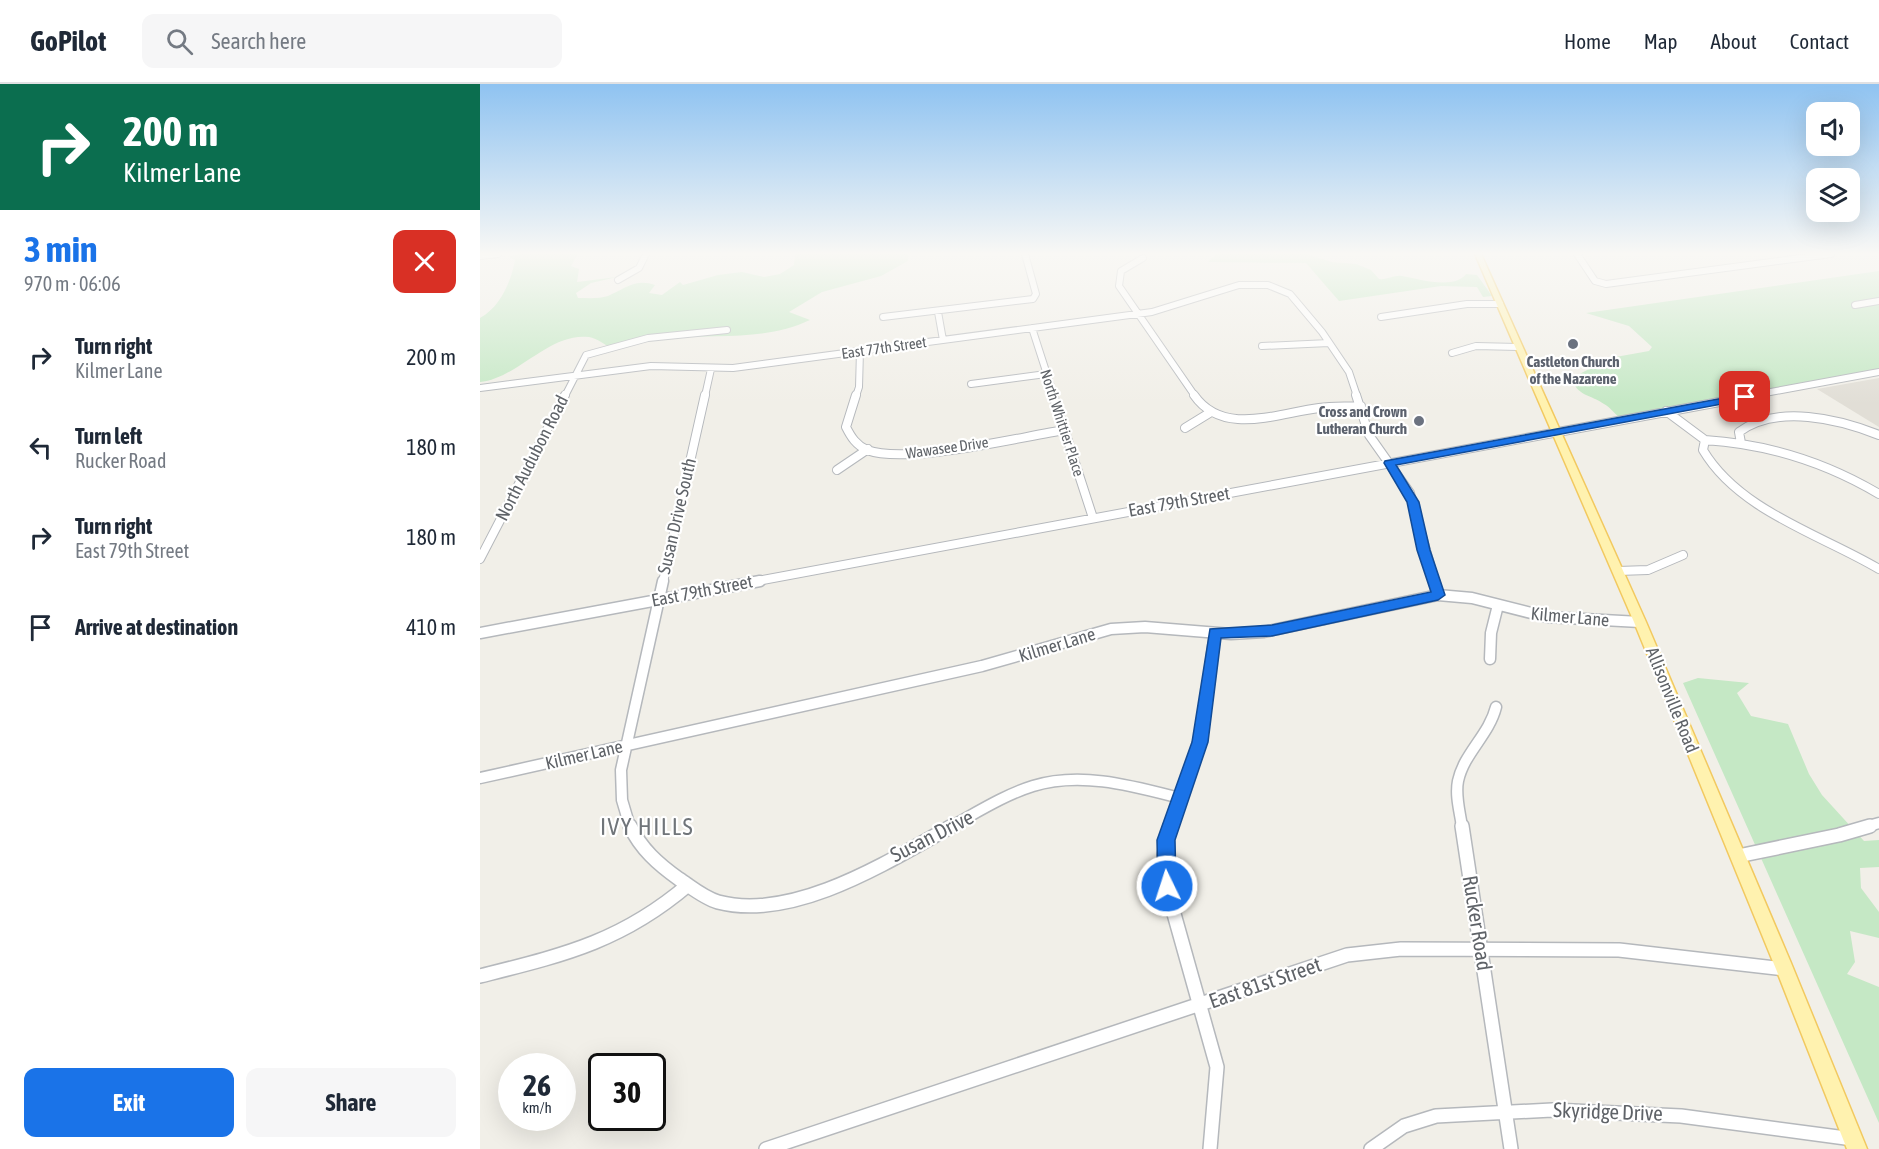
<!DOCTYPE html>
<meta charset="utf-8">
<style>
:root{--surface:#fff;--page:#f6f6f7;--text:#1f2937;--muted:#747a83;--line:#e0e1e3;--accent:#1a73e8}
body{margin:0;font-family:"Asap Condensed",sans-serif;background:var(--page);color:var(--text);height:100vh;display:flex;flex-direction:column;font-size:22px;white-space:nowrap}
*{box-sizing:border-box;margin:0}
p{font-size:20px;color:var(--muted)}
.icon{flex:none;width:33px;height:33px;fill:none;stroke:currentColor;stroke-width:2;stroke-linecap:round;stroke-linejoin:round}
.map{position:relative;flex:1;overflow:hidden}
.side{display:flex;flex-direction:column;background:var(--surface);width:480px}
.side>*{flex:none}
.hud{background:#0b6e4f;color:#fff;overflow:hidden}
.controls{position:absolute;left:1326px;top:18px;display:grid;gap:12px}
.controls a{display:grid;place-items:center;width:54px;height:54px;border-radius:12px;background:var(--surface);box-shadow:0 6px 24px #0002;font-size:30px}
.speed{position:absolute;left:18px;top:969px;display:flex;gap:12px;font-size:30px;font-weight:700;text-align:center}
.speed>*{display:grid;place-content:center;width:78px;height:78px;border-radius:50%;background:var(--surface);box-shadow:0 6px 24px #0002;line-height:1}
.speed small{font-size:15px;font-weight:400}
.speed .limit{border:3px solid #111;border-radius:9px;background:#fff;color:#111}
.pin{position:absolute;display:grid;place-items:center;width:51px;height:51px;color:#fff;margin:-26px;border-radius:12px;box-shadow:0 3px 9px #0006}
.me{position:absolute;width:66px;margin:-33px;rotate:356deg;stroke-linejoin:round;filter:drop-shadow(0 0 4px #0008)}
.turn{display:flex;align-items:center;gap:21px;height:126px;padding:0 24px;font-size:27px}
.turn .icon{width:78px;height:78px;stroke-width:2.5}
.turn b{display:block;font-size:42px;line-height:51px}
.round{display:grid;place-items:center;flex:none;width:63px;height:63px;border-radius:12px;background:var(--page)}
.head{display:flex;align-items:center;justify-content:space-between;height:102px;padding:0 24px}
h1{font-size:36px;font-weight:700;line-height:45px;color:var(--accent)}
.cta{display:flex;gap:12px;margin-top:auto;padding:12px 24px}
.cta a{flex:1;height:69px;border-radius:12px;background:var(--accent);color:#fff;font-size:24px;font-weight:700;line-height:69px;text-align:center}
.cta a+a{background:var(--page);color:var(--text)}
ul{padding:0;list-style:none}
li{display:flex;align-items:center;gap:18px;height:90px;padding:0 24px}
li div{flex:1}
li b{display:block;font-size:22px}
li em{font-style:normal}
header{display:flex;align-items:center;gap:36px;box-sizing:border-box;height:84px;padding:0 30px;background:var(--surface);border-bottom:2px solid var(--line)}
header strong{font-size:28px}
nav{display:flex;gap:33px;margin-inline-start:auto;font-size:21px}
.search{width:420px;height:54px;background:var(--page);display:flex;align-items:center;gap:15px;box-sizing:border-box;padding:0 21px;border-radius:12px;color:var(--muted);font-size:22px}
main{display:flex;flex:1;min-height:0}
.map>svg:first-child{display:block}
.education{fill:#e1ded6}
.green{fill:#c5e8c5}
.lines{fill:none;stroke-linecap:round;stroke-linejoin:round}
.minor-far3-casing{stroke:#b5b8bc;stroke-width:8}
.minor-far2-casing{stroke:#b5b8bc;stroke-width:10}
.minor-far1-casing{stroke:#b5b8bc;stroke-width:13}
.minor-casing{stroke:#b5b8bc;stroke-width:16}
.major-casing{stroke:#f2c960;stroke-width:3}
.minor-far3{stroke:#fff;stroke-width:6}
.minor-far2{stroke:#fff;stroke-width:8}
.minor-far1{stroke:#fff;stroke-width:10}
.minor{stroke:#fff;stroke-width:13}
.major{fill:#fff2af;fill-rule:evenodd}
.route{fill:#1a73e8;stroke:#114b97;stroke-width:1.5}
.worship-dot{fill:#6b7280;stroke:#fff;stroke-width:2}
.labels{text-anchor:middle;stroke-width:4.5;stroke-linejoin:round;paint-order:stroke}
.far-street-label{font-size:15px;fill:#5f6368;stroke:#fff}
.far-worship-label{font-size:15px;font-weight:bold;fill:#5b616d;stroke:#fff}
.street-label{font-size:18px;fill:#5f6368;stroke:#fff}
.near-street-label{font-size:21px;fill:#5f6368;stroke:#fff}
.near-neighbourhood-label{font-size:24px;letter-spacing:1.5px;fill:#70757a;stroke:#fff}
</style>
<header>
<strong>GoPilot</strong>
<div class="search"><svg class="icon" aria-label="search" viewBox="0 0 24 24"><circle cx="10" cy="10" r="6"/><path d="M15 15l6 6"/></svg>Search here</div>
<nav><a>Home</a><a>Map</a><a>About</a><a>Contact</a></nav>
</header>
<main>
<section class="side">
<div class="hud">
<div class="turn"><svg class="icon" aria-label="right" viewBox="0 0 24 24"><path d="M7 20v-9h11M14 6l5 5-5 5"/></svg><div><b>200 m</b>Kilmer Lane</div></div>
</div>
<div class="head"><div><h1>3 min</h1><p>970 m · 06:06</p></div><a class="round" style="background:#d93025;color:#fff"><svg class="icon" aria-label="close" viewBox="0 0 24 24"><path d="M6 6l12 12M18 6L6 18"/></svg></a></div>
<ul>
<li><svg class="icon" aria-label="right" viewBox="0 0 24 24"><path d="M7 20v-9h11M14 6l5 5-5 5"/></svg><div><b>Turn right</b><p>Kilmer Lane</p></div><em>200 m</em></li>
<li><svg class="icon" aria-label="left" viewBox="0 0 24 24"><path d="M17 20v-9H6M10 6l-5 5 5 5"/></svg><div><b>Turn left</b><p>Rucker Road</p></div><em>180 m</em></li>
<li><svg class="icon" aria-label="right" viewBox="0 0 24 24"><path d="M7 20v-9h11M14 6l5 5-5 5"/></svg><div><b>Turn right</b><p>East 79th Street</p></div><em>180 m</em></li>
<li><svg class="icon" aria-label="arrive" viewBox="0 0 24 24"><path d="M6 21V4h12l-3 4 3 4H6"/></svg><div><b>Arrive at destination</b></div><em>410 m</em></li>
</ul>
<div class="cta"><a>Exit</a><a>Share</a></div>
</section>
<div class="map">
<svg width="1399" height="1065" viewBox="0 0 1399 1065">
<rect width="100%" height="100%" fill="#f1efe8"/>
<path class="education" d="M1399,294V343L1337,305Z"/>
<path class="green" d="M41,170H98L91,182L99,185L97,198L137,193L111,199L96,209L98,214C108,214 119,215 128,212C144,205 156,194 175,201L169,209L182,211L200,198L203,201L238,191L262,188L284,193L300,190L314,181L315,170H428V177L401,192L342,208L309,228L330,236C285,257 237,250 189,254C171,255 152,261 134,266C127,262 117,254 109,253C69,248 37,295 0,298V234C20,223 31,198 35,176L28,172Z
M736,170H826L852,178L876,180L891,186L899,195C908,196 913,191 922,192C939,195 974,206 986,190L997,191L1012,212L1003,213L997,203L961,202L859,217L826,179L728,178Z
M1399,187V287L1139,333C1134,329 1130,323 1124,320C1112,311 1096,312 1092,294L1130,274L1169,267L1172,263L1149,242L1106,229Z
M1218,594L1269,599L1257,609L1271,632L1308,640L1329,690L1342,711L1384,757L1399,756V783L1380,784L1381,804L1399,828V854L1370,847L1375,878L1367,890L1399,903V1039L1203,599Z"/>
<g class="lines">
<g class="minor-far3-casing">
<path id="minor-far3" d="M1097,170L1115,197L1126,200L1351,170
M0,172L18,170
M663,174L641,187L639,202L715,312
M138,196L159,184L166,170
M1375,221L1399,217
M458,228L463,256
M403,233L553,215L556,210L545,170
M901,233L987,220H1020
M552,244L574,312
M782,262L849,259
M972,269L996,262L1038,263
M491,300L566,290
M0,304L171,282L253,284L672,228L759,201H788L810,210L842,248L869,288L877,312
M85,312L106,271L168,254L247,246
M225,312L231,285
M376,312L379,303L380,267
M1269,312L1399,288"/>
</g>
<g class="minor-far2-casing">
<path id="minor-far2" d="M376,311L366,343C371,353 376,361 387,366C427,381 539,353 585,346
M573,311L613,434
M714,311C743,353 798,329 839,324C853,322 867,323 881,322
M876,311L889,351L930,409L955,498
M1186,327L1225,356
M705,344L731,328
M1225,356L1223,366C1259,427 1342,451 1399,485
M1225,356C1288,360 1345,378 1399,410
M1261,359L1259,348C1297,320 1359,335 1399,351
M357,386L388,365
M0,475L85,311
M1138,487L1168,486L1203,471
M183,498L225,311
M272,498L1277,311"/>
</g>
<g class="minor-far1-casing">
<path id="minor-far1" d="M954,497L958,511
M0,549L280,497
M1010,575L1011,549L1018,521
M0,694L502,582L631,545L665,543L751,550L784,548L958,511L992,514L1067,533L1160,538
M150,743L142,716L141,686L183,497
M470,743C496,729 524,711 553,702C601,687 653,702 700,714
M689,743L720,658L735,549
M982,743C980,728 975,712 978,697C984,669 1009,651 1016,623
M1385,743L1399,739"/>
</g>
<g class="minor-casing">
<path id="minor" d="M150,742C161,765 178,780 199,795C211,803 224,814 238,818C314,838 409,777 472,742
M690,742L684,771L689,812L737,983L730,1065
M982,742L1031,1065
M1258,772L1359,751L1390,742
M0,892C83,871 141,858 208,801
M286,1065L867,871L921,865L1139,866L1305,885
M891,1065L924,1042L956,1032L1072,1026L1201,1032L1373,1055"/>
</g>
<g class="major-casing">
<path id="major" d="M995,170H1001L1166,538L1311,879L1387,1065H1367L1296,885L1154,538Z"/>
</g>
<use href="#minor-far3" class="minor-far3"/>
<use href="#minor-far2" class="minor-far2"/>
<use href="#minor-far1" class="minor-far1"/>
<use href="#minor" class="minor"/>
<use href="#major" class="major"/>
</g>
<linearGradient id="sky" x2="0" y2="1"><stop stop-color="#8fc3f1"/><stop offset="0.53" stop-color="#f9f8f5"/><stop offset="1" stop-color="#f9f8f5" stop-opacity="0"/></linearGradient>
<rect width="1399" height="320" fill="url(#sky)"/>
<path class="route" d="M1265,310L1269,311V315L916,381L939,418L950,466L965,511L958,516L792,552L741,554L728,658L695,756L696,802L693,808L687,811L680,808L678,802L677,756L712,658L730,545L792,541L951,508L937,466L927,418L904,379L905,377Z"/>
<g class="worship-dot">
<circle cx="1093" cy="260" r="6"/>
<circle cx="939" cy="337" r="6"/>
</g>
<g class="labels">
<g class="far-street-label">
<text transform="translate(404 264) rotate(-8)" y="5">East 77th Street</text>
<text transform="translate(582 339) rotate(72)" y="5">North Whittier Place</text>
<text transform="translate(467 364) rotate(-8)" y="5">Wawasee Drive</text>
</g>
<g class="far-worship-label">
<text x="1093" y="283">Castleton Church<tspan x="1093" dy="17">of the Nazarene</tspan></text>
<text x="927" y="333" text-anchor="end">Cross and Crown<tspan x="927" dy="17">Lutheran Church</tspan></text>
</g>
<g class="street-label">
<text transform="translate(52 374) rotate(-63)" y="6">North Audubon Road</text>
<text transform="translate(699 418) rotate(-10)" y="6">East 79th Street</text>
<text transform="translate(197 432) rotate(-77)" y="6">Susan Drive South</text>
<text transform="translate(222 507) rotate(-11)" y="6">East 79th Street</text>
<text transform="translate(1090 533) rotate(5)" y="6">Kilmer Lane</text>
<text transform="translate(577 561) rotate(-17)" y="6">Kilmer Lane</text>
<text transform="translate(1192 616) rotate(68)" y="6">Allisonville Road</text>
<text transform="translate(104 671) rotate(-13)" y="6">Kilmer Lane</text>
</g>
<g class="near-street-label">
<text transform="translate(452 752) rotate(-27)" y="7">Susan Drive</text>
<text transform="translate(997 839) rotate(81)" y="7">Rucker Road</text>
<text transform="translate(785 899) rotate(-19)" y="7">East 81st Street</text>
<text transform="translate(1128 1028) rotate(2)" y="7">Skyridge Drive</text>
</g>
<g class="near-neighbourhood-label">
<text x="167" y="751">IVY HILLS</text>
</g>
</g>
</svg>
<div class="controls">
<a><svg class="icon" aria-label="sound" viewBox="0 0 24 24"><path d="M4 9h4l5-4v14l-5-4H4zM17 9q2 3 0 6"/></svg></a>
<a><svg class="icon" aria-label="layers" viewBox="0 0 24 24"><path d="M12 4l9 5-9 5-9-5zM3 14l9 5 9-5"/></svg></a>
</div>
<div class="speed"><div>26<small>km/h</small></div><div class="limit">30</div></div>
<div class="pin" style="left:1265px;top:313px;background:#d93025"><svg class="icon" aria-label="arrive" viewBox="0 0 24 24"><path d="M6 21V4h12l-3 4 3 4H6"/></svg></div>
<svg class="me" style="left:687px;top:802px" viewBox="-20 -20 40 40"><circle r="17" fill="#1a73e8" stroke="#fff" stroke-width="3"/><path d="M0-11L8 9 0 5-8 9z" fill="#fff"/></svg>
</div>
</main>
